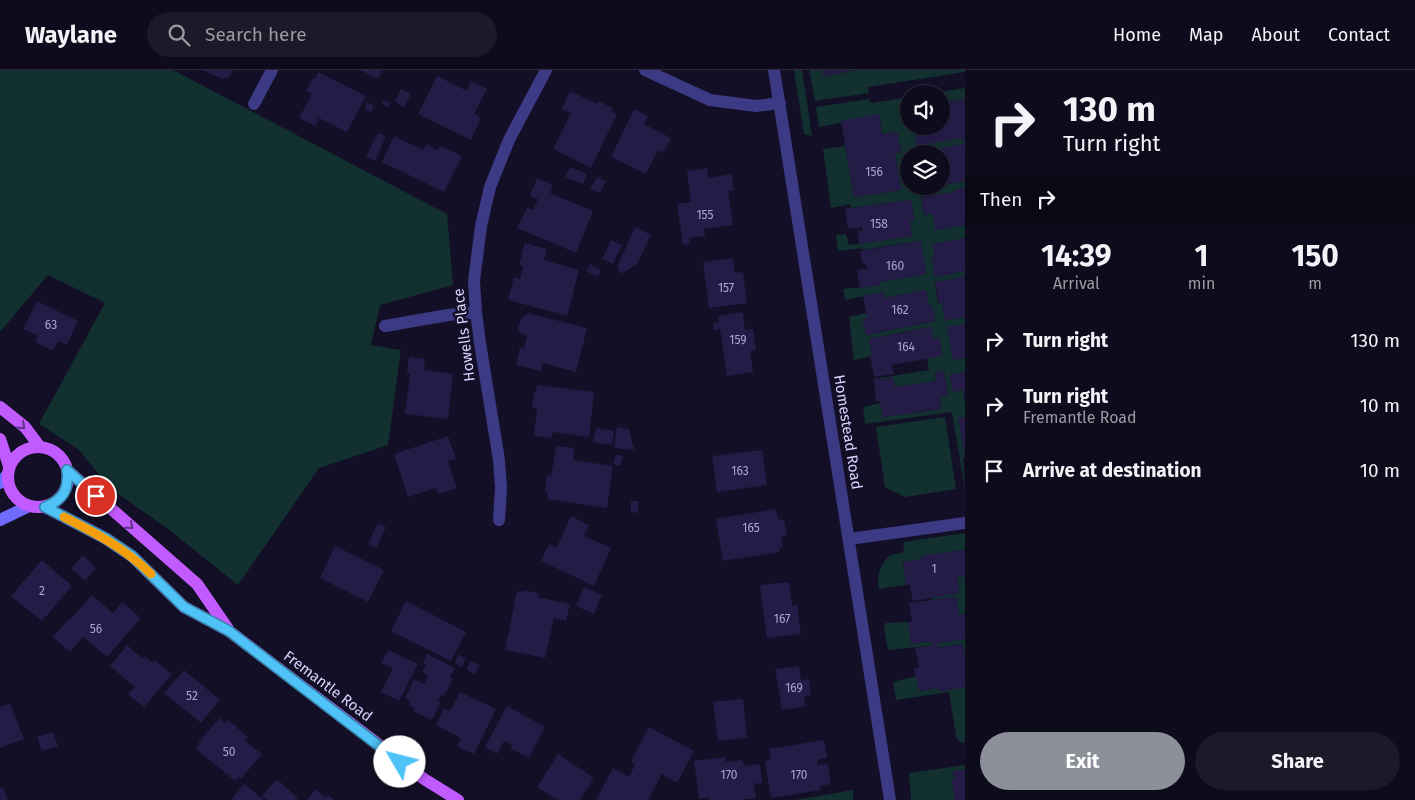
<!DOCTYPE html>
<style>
:root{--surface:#0e0b1c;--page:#1c1929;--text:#f1f3f6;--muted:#9b9ba3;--line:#2e2b3b;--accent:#8c9099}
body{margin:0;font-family:"Fira Sans",sans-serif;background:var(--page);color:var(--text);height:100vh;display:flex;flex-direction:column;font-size:19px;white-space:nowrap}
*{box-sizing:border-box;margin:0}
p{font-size:16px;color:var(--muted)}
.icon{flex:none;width:28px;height:28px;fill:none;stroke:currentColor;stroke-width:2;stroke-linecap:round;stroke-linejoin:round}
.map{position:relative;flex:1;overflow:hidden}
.sheet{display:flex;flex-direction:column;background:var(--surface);width:450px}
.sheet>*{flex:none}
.guide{background:#0e0b1c;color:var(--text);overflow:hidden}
.fabs{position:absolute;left:900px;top:15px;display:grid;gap:10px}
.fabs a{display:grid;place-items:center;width:50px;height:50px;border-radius:50%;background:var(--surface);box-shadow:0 1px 4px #0004,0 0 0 1px var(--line);font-size:25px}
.pin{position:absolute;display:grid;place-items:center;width:42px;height:42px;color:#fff;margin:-21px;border:2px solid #fff;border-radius:50%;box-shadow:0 1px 5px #0007}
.me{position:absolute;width:55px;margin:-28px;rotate:307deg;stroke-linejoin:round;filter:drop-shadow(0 0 4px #0008)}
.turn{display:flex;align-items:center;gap:18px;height:105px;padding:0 15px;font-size:22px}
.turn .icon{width:65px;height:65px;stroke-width:2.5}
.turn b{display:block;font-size:35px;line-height:42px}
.then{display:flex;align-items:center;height:48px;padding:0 15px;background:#0003;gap:10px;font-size:19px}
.eta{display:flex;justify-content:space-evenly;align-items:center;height:85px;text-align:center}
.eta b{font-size:30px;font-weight:700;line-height:35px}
.button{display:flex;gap:10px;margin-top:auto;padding:10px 15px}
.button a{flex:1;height:58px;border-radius:30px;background:var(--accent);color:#fff;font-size:20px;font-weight:700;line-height:58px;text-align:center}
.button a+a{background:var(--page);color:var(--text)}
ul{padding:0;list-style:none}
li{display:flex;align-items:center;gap:15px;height:65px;padding:0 15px}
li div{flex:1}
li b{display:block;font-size:19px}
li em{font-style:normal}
header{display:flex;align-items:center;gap:30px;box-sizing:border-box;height:70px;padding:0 25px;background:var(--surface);border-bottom:1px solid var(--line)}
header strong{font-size:24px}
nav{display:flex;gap:28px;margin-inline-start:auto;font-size:18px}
.search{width:350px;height:45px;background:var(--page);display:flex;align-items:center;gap:12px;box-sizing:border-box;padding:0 18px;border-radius:28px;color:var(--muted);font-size:19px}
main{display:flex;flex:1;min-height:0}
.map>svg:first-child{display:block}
.green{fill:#12302f}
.building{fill:#241b47}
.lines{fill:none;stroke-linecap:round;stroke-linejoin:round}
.street{stroke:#3d3a85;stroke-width:12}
.secondary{stroke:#6f6bff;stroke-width:12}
.primary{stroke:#c25bff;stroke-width:12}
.oneway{stroke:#623188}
.route-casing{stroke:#337fa1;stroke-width:12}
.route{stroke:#4fc3f7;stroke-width:9}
.slow{stroke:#f59e0b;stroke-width:9}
.labels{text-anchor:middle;stroke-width:5;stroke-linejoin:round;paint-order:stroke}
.number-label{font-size:12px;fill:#aca6d1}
.street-label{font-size:15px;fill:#d9d4ff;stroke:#130f26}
</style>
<header>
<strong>Waylane</strong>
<div class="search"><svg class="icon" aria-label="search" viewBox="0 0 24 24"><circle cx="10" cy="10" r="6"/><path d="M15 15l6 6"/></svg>Search here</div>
<nav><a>Home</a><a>Map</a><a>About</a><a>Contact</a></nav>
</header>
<main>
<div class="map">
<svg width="965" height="730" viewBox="0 0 965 730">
<rect width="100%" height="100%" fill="#130f26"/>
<path class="green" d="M0,0H173L447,144L453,215L380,235L371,275L401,280L388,375L319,398L238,515L168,459L111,419L78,379L39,354L105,233L48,205L0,262Z
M794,0H802L812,66L804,64Z
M809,0H822L824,6L858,0H965V2L868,17L869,23L815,31Z
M965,18V29L941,33V24H928Z
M909,27V39H906L909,56L962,68L963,71H965V74L931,81L932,84H909V116H925L926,118L965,111V118L954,120L955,122L921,127L924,145L933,143L936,160L965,155V168L933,174L935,187H932L935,207L965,201V207L935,212L938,233L942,232L945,250L965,247V302L950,305L953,322L963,320L965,333V388H963L965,420L952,342L865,354L863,337L880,333L883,347L941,339L939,326L948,325L944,301L935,303L936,311L895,317L893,308L874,310V309L929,300L927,288L942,285L939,268L933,269L930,257L869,269L872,286L854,290L849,247L867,243V248L863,249L866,265L935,251L933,236L929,237L926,220L885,228L883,222L845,230L843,219L880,215L879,212L926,204L920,171L863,180L862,178L838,181L836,165L846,164L849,175L912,166L910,151L914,150L911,130L851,138L850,134L831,138L823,79L845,76L854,127L901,120L895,83L901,82L897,62L882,64L879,45L819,57L816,37L869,29L871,33Z
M945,347L956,419L905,427L885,417L876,357Z
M965,463V480L921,486V489L903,492L906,515L879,519C876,505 880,496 890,485L904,482L903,472Z
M965,506V544L959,545L956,527L930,530L933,528V527L959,523L957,507Z
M908,552L912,574L931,571L932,574L965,569V586L962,574L938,578L937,575L888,580L884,556L886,553Z
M916,606L919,621L938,618L939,621L965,617V672L961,673L956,667L949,622L896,630L893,612Z
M965,695V700L953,702L955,709H952L955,730H911L909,703Z
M853,720V730H795Z"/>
<path class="building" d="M203,0H233L230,6L222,9Z
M360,0H382L378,9Z
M822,0H852V1L823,6Z
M318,2L366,26L347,62L319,48L315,56L299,48L312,24L306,21L313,8L315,9Z
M437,6L467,21L471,11L487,19L474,44L481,48L471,70L418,44Z
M401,19L411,24L404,37L395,32Z
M570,21L597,34L598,31L613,38L611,41L617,44L591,98L553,79L571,43L562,39Z
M965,29V71H963L962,68L917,76L914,56H941V33Z
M384,30L390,34L387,37L382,34Z
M367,32L374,36L371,42L365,39Z
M634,39L648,46L644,54L671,68L663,83L658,80L646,104L611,87Z
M879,44L882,64L897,62L901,83H895L901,120L854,127L841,51Z
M378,63L386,66L375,91L366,87Z
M394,66L423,80L426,74L437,80L440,76L462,86L444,122L382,92Z
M965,74V111L941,115V84H932L931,80Z
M570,97L587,104L583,114L565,107Z
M707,98L708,108L732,104L734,120L728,121L733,155L704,159L705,166L689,168L690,174L683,175L677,134L691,132L687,101Z
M597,107L606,111L600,123L590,119Z
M537,108L553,115L550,123L593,141L576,183L517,158L527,138L533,140L538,129L530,126Z
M965,118V155L935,160L933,143L924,145L921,127L955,122L954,120Z
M911,130L914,151H910L912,166L859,174L858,160L862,161V157L848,159L845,139Z
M635,157L651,165L637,194L621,204L617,197Z
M965,168V201L935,207L932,187H935L933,174Z
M611,170L622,175L613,194L602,189Z
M921,171L926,204L879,212L880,215L860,218L857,200L867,199L866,193H862L860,181Z
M525,173L547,179L544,190L579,200L567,246L508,230L514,207L520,209L523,196L519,195Z
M733,188L735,203L743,202L747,233L709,238L703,192Z
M590,194L601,200L598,207L586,201Z
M965,207V247L945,250L942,232L939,233L935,212Z
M926,220L929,237L933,236L935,251L866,265L862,249L867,248L863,226L884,222L885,228Z
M37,231L78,251L67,275L58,271L53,281L35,272L38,266L23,259Z
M743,242L745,260L753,259L756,280L750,281L753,302L727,306L720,259L714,260L713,253L719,252L718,246Z
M528,243L587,258L576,302L543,293L541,301L516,295L520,277L524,278L527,266L523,265L517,259L521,249Z
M965,254V288L953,290L947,257Z
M931,257L933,269L939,267L942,286L892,295L894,304L874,307L870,285L872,286L869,269Z
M409,287L425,289L424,300L453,304L448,349L405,344L410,304H407Z
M944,301L948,325L939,326L941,339L883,347L880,331H876L874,310L893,308L894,317L936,311L935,303Z
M965,302V327H964L963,320L953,322L950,305Z
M537,315L594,322L589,367L552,362V368L534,366L537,339L532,338L534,321L536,322Z
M965,347V381H964L958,348Z
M617,357L629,359L634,380L614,378Z
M596,358L614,361L612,375L593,372Z
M448,366L456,389L448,391L457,418L438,424L436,418L408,427L394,384Z
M556,376L574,378L573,390L613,396L607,438L547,429L548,422H545L547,405L551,406Z
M762,380L767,415L717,422L712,386Z
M616,384L623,386L620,396L613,394Z
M631,431H638V443L631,442Z
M776,439L778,449L784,450L787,466L781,467L783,477L779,478L780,482L723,491L716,449Z
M571,446L589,455L584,466L611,478L594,516L541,491L549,474L557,477Z
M378,453L386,457L376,478L368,474Z
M335,476L384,500L368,532L320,508Z
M965,480V506L957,507L959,523L913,531L909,514L906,515L903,492L921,489V486Z
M83,485L96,498L85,511L71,498Z
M42,490L72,516L42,551L11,526Z
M789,512L792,535H797L801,564L767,568L760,515Z
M584,517L602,525L594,544L576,536Z
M523,520L538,523L537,527L570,534L566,551L554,548L545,588L505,580L517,521L523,522Z
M92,525L113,543L122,532L141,548L107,587L83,567L70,582L53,567L69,549L70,550Z
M956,527L959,545L965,544V569L932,575L931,571L911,574L908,552L912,551L909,533Z
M406,531L466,562L451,591L391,561Z
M962,574L965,586V617L939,622L938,618L919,621L914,599L919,598L915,578L937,575L938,578Z
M127,575L143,589L145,586L153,593L155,590L172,604L144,637L128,624L135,617L110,596Z
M388,580L418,594L399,631L381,622L393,598L381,593Z
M427,584L455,598L450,606L453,608L444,626L441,625L438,630L441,632L432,650L413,641L415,638L409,635L410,631L405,628L414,609L424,614L428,605L422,602L426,595L423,593Z
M458,585L466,588L462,597L455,593Z
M470,591L479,595L475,604L467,600Z
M799,596L801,610L809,609L811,625L804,626L806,636L782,640L775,599Z
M184,600L220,630L201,653L164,623Z
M460,622L496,639L474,684L457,676L461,668L436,655L444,638L450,641Z
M743,629L747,668L718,671L713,632Z
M10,634L24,669L0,678V637Z
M507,636L545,657L529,688L510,678L512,675L504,671L497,684L485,677Z
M219,648L225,653L228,650L248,667L245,671L262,684L241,709L239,707L235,711L196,679L200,674L198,673Z
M649,657L694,681L677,713L662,704L648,730H596L613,698L629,707L635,695L631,691Z
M53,662L58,676L42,681L37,667Z
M824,670L827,688L817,690L818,695L828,694L831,714L819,716L822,720L771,728L765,691L771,690L769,679Z
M558,684L594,708L580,730H558L537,717Z
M725,687L726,692L742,690L745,696L760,694L762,713L754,714L756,728L738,730H709L708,727L699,729L694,691Z
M965,700V730H955L952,709H955L953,701Z
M277,709L298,728L296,730H267L262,726Z
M244,714L264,730H231Z
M3,718L8,730H0V719Z
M316,719L326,728L328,725L334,730H307Z"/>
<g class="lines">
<path class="street" d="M645,0L710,30L756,36L780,33
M774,0L890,730
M254,34L272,0
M385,256L448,245L476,242
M499,450L501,418L499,390L480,273L476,242L474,211L481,156L490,117L509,70L546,0
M849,469L965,453"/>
<path class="secondary" d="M0,413L7,405
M0,450L29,436"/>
<path class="primary" d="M0,337L25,357L40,377
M0,369L9,396
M8 407a30 30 0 1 1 60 0a30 30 0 1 1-60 0Z
M67,400L197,514L228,559
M45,437L105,468L132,486L184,537L229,561L424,709L458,730"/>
</g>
<defs><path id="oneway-chevron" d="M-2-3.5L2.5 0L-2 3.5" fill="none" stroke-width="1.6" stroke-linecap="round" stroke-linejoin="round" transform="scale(1.25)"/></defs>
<g class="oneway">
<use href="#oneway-chevron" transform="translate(22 356) rotate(43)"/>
<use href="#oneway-chevron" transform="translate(130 456) rotate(41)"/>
</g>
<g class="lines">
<g class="route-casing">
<path id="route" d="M96,426L67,400C69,420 63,430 45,437L105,468L132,486L184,537L229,561L400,692"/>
</g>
<use href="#route" class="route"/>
<path class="slow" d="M64,447C97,464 123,477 151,504"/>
</g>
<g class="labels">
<g class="number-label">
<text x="874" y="106">156</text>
<text x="705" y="149">155</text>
<text x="879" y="158">158</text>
<text x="895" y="200">160</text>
<text x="726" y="222">157</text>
<text x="900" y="244">162</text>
<text x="51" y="259">63</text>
<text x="738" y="274">159</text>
<text x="906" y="281">164</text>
<text x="740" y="405">163</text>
<text x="751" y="462">165</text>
<text x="934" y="503">1</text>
<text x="42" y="525">2</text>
<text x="782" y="553">167</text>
<text x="96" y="563">56</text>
<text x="794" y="622">169</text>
<text x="192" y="630">52</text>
<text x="229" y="686">50</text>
<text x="729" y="709">170</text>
<text x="799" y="709">170</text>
</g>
<g class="street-label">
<text transform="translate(464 265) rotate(-97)" y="5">Howells Place</text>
<text transform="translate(848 362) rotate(81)" y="5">Homestead Road</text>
<text transform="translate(328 616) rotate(37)" y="5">Fremantle Road</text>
</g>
</g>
</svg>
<div class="fabs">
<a><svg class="icon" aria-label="sound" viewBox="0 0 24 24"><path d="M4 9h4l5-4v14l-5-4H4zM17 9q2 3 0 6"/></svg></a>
<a><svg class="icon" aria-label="layers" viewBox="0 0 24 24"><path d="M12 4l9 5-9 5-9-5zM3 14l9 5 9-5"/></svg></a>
</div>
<div class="pin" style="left:96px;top:426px;background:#d93025"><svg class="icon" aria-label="arrive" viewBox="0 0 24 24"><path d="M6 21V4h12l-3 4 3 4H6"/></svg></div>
<svg class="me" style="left:400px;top:692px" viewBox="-20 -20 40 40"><circle r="19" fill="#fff"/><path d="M0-13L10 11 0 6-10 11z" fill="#4fc3f7"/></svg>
</div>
<section class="sheet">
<div class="guide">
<div class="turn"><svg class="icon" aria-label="right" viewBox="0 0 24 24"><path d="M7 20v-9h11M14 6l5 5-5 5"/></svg><div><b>130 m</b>Turn right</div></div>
<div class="then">Then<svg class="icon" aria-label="right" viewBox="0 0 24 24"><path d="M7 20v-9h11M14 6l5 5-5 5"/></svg></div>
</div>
<div class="eta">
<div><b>14:39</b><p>Arrival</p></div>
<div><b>1</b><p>min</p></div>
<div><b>150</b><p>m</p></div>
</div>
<ul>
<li><svg class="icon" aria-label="right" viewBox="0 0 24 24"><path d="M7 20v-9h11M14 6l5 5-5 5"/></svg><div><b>Turn right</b></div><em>130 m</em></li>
<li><svg class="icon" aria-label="right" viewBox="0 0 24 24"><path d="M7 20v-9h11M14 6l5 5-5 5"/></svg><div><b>Turn right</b><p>Fremantle Road</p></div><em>10 m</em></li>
<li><svg class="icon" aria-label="arrive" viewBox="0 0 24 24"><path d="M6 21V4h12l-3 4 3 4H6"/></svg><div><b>Arrive at destination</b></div><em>10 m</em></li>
</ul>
<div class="button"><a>Exit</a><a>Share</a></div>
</section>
</main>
